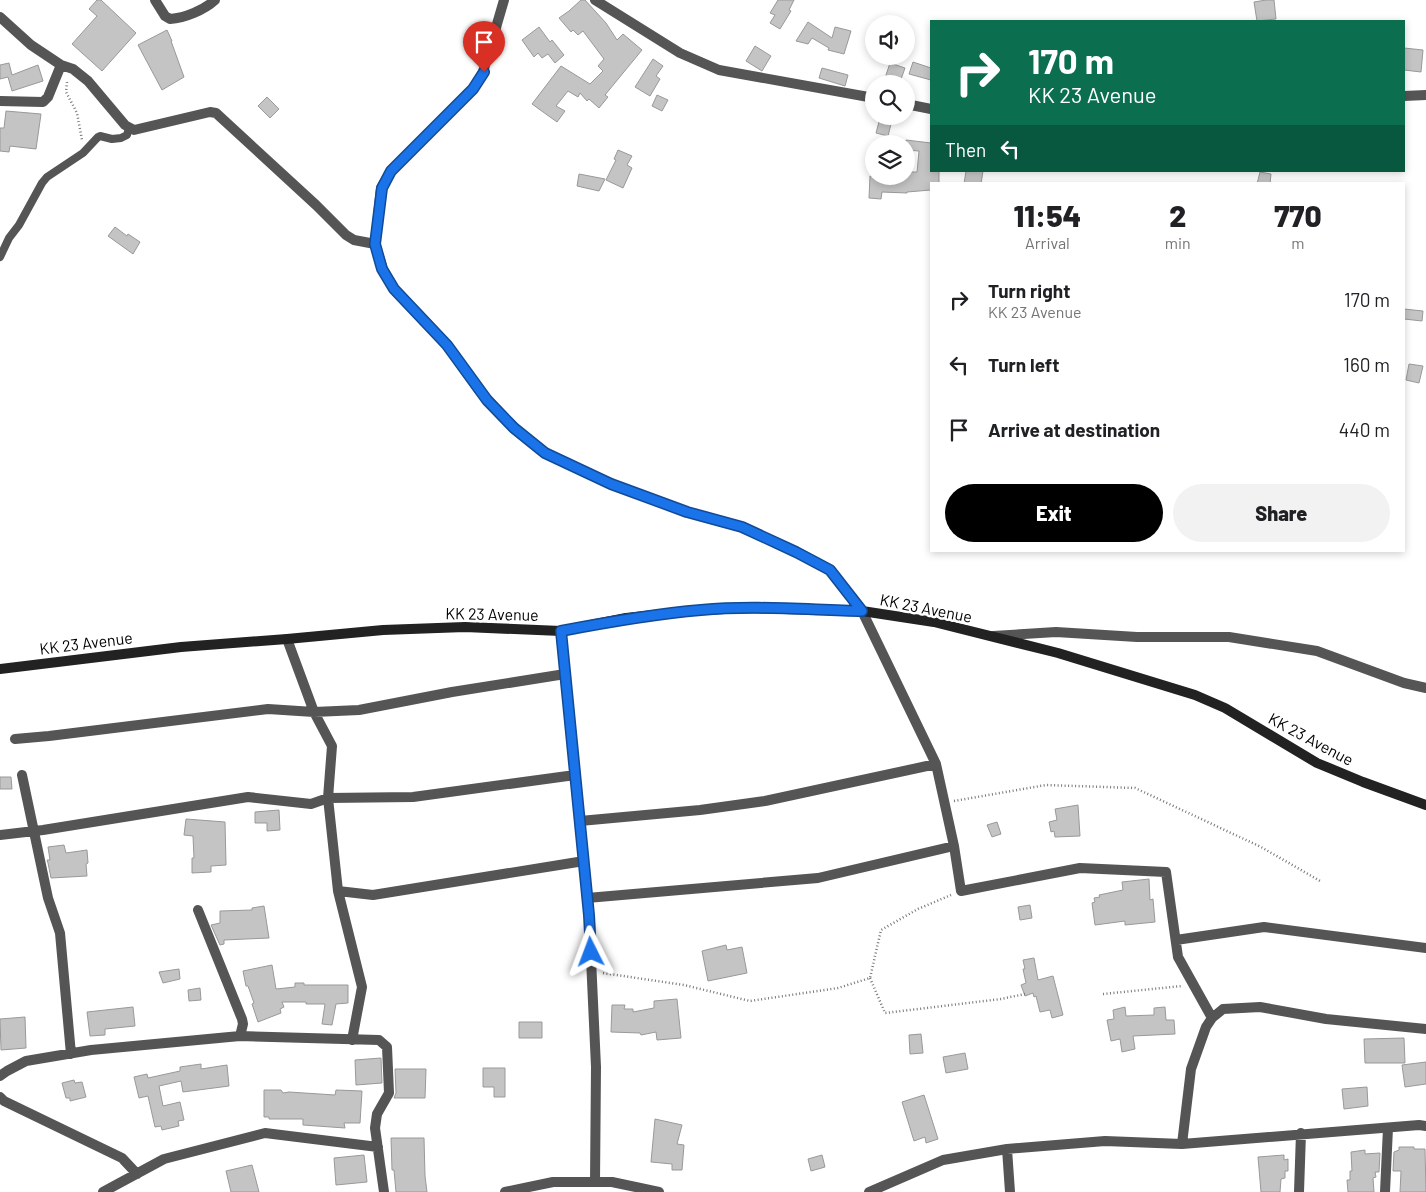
<!DOCTYPE html>
<style>
:root{--surface:#fff;--page:#f2f2f2;--text:#202124;--muted:#757577;--accent:#000}
body{margin:0;font-family:Barlow,sans-serif;background:var(--page);color:var(--text);height:100vh;display:flex;flex-direction:column;font-size:19px;white-space:nowrap}
*{box-sizing:border-box;margin:0}
p{font-size:16px;color:var(--muted)}
.icon{flex:none;width:28px;height:28px;fill:none;stroke:currentColor;stroke-width:2;stroke-linecap:round;stroke-linejoin:round}
.map{position:relative;flex:1;overflow:hidden}
.details{position:absolute;left:930px;top:182px;width:475px;height:370px;display:flex;flex-direction:column;background:var(--surface);border-radius:0px;box-shadow:0 2px 8px #0003}
.details>*{flex:none}
.guide{position:absolute;left:930px;top:20px;width:475px;height:152px;border-radius:0px;box-shadow:0 2px 8px #0003;background:#0b6e4f;color:#fff;overflow:hidden}
.fabs{position:absolute;left:865px;top:15px;display:grid;gap:10px}
.fabs a{display:grid;place-items:center;width:50px;height:50px;border-radius:50%;background:var(--surface);box-shadow:0 2px 8px #0003;font-size:25px}
.pin{position:absolute;display:grid;place-items:center;width:42px;height:42px;color:#fff;margin:-51px -21px;border-radius:50% 50% 50% 0;rotate:-45deg;box-shadow:0 0 5px #0007}
.pin .icon{rotate:45deg}
.me{position:absolute;width:55px;margin:-28px;rotate:357deg;stroke-linejoin:round;filter:drop-shadow(0 0 4px #0008)}
.turn{display:flex;align-items:center;gap:18px;height:105px;padding:0 15px;font-size:22px}
.turn .icon{width:65px;height:65px;stroke-width:2.5}
.turn b{display:block;font-size:35px;line-height:42px}
.then{display:flex;align-items:center;height:48px;padding:0 15px;background:#0003;gap:10px;font-size:19px}
.eta{display:flex;justify-content:space-evenly;align-items:center;height:85px;text-align:center}
.eta b{font-size:30px;font-weight:800;line-height:35px}
.action{display:flex;gap:10px;margin-top:auto;padding:10px 15px}
.action a{flex:1;height:58px;border-radius:30px;background:var(--accent);color:#fff;font-size:20px;font-weight:800;line-height:58px;text-align:center}
.action a+a{background:var(--page);color:var(--text)}
ul{padding:0;list-style:none}
li{display:flex;align-items:center;gap:15px;height:65px;padding:0 15px}
li div{flex:1}
li b{display:block;font-size:19px}
li em{font-style:normal}
.map>svg:first-child{display:block}
.building{fill:#c4c4c4;stroke:#999}
.lines{fill:none;stroke-linecap:round;stroke-linejoin:round}
.path{stroke:#777;stroke-width:2.5;stroke-dasharray:1 2.5;stroke-linecap:butt}
.service{stroke:#555;stroke-width:8}
.minor{stroke:#555;stroke-width:10}
.secondary{stroke:#222;stroke-width:10}
.route-casing{stroke:#114b97;stroke-width:12}
.route{stroke:#1a73e8;stroke-width:9}
.labels{text-anchor:middle;stroke-width:5;stroke-linejoin:round;paint-order:stroke}
.street-label{font-size:16px;fill:#000;stroke:#fff}
</style>
<div class="map">
<svg width="1426" height="1192" viewBox="0 0 1426 1192">
<rect width="100%" height="100%" fill="#fff"/>
<path class="building" d="M97,0H101L136,33L102,71L72,44L97,16L89,9Z
M581,0H585L606,23L617,40L623,34L642,50L605,95L608,97L599,108L589,99L587,101L580,93L578,97L568,91L556,106L565,111L557,122L532,104L561,66L590,84L603,71L598,66L604,59L583,31L578,35L573,30L571,32L559,18L569,11Z
M778,0H794L789,10L791,11L780,29L770,23L775,15L770,13Z
M1266,0H1274L1276,19L1257,21L1254,2Z
M808,22L832,38L835,27L851,31L844,54L828,50L829,48L812,38L808,44L796,41Z
M539,27L550,42L552,40L564,55L555,63L548,54L542,58L538,53L534,57L522,40Z
M167,30L172,41H171L184,77L162,90L138,45Z
M755,46L771,56L762,71L746,61Z
M1404,48L1423,50L1421,72L1404,70Z
M653,59L663,66L656,76L660,79L650,96L635,87Z
M913,62L931,68V80L909,74Z
M9,63L12,75L38,65L43,81L12,91L8,77L0,79V65Z
M890,63L905,68L900,82L885,78Z
M822,68L848,75L845,86L819,78Z
M657,95L668,100L662,111L652,106Z
M267,97L279,109L270,118L258,106Z
M6,111L41,114L36,149L10,146L9,152L0,151V128H4Z
M880,118L892,120L888,136L876,133Z
M906,140L931,143V171H939V184H931V190L907,192V193L882,192L881,199L869,198L870,176H906V172H917L919,151L906,150Z
M618,150L632,156L627,165L632,168L623,188L606,180L616,160L614,159Z
M966,171H983L981,184H964Z
M1260,172L1271,174L1270,184H1257Z
M579,174L605,179L599,191L577,186Z
M115,227L127,236L128,234L140,242L133,254L108,236Z
M1404,309L1423,311L1422,321L1404,319Z
M1409,364L1423,366L1419,383L1406,380Z
M0,777H11L12,789H0Z
M1078,805L1080,836L1055,837L1054,831L1051,832L1049,822L1057,820L1055,809Z
M279,810L280,830L267,831V823H255V812Z
M186,819L225,822L226,865L211,866V872L192,873V858H194L193,836L184,835Z
M997,822L1001,834L992,837L987,825Z
M64,845L66,853L87,850L88,863L86,864L87,876L51,878L48,863L47,860H50L48,847Z
M1149,879L1150,900L1153,899L1155,922L1125,925V921L1095,925L1092,903L1095,902L1094,898L1100,897L1099,895L1123,890L1122,882Z
M1030,905L1032,918L1020,920L1018,907Z
M264,906L269,938L224,940V944L220,945L211,925L220,923V911L252,910V908Z
M726,945L727,950L742,947L747,973L708,981L702,951Z
M1034,958L1038,980L1053,976L1063,1015L1052,1018L1050,1010L1040,1012L1036,996L1034,997L1033,993L1025,996L1021,985L1026,983L1023,969H1025L1023,960Z
M272,965L276,989L295,987V983H304V985H348V1003L336,1004L332,1025L322,1024L325,1004H306V1002H282L284,1007L280,1009L281,1013L258,1022L252,1004L254,1003L248,986H246L243,971Z
M179,969L180,979L163,983L159,972Z
M200,988L201,1000L189,1001L188,990Z
M677,999L681,1038L657,1040L656,1032L641,1035L640,1033L611,1032L612,1005H625L624,1009H633V1012L654,1008V1001Z
M133,1007L135,1026L105,1029V1035L90,1036L87,1012Z
M1125,1007L1126,1016L1154,1015V1008L1165,1007L1166,1020H1174L1175,1034L1133,1036L1135,1049L1122,1052L1120,1039L1111,1041L1107,1020L1114,1019L1113,1010Z
M25,1017L26,1048L1,1050L0,1019Z
M519,1022H542V1038H519Z
M921,1034L923,1053L910,1054L909,1035Z
M1404,1038L1405,1063H1365L1364,1039Z
M965,1053L968,1069L946,1073L943,1057Z
M381,1058L382,1083L356,1085L355,1060Z
M1426,1062V1084L1405,1087L1402,1065Z
M201,1064V1069L227,1065L229,1086L183,1092L181,1081L159,1086L163,1106L180,1102L184,1120L178,1121L179,1126L162,1130L161,1126L155,1127L148,1096L139,1098L134,1077L147,1074L148,1078L180,1071V1067Z
M483,1068H505V1097H494V1087H483Z
M395,1069H426L425,1098H394L396,1093Z
M74,1080L75,1083L82,1082L86,1097L70,1101V1098H66L62,1083Z
M1367,1087L1368,1106L1344,1109L1342,1089Z
M264,1090H281L283,1093L289,1092L335,1095L336,1090L362,1091L360,1123H344L345,1128L303,1125V1119H269V1117H264Z
M924,1095L938,1139L926,1143L925,1137L914,1141L902,1102Z
M655,1119L682,1125L677,1144L684,1145L682,1170H672V1164L651,1162Z
M391,1138H424L425,1176L427,1192H396L394,1170H392Z
M1399,1147H1414V1149H1425L1426,1192H1400L1401,1171H1393L1394,1152L1399,1150Z
M1365,1150V1154L1380,1153L1379,1172H1375L1376,1177L1373,1178L1374,1192H1348L1347,1180H1350V1171H1352L1351,1152Z
M364,1155L367,1182L336,1185L334,1158Z
M822,1155L825,1167L811,1171L808,1159Z
M1284,1155V1160L1288,1159V1171H1285V1178L1281,1179L1280,1192H1261L1258,1157Z
M252,1165L259,1192H231L226,1171Z"/>
<g class="lines">
<path class="path" d="M67,82L66,92L77,113L82,140
M954,801L1046,785L1135,788L1261,847L1320,881
M603,973L684,985L750,1001L838,988L870,978L881,930L918,909L951,895
M870,978L885,1013L1001,999L1025,994
M1103,994L1182,986"/>
<path class="service" d="M0,257L9,238L19,225L42,183L47,177L83,153L98,137L100,136L112,139L121,138L127,135L129,128"/>
<path class="minor" d="M155,0L165,16L170,19C185,18 204,10 215,0
M504,0L483,72L473,89L391,171L381,188L375,244L383,269L394,289L447,345L479,390L495,409L514,428L545,453L611,484L687,512L742,527L796,552L830,570L862,611L936,764L954,846L961,891L1080,868L1166,872L1178,957L1212,1018
M595,0L680,53L719,70L874,98
M0,17L31,45L61,65L73,69L88,81L125,125L134,130L210,112L216,113L316,205L346,235L354,240L375,244
M1404,96L1426,95
M0,101L43,102L48,97L61,65
M906,104L931,109
M561,631L589,915L596,1067L595,1182
M993,636L1056,632L1137,637H1229L1317,651L1404,683L1426,688
M287,639L314,712L332,746L328,798L338,891L362,987L352,1040
M15,739L49,736L268,709L314,712L359,710L452,692L565,674
M22,775L48,898L60,933L71,1054
M580,821L700,810L765,801L936,764
M0,835L43,830L248,797L311,804L328,798L413,797L575,775
M338,891L373,895L584,861
M587,898L818,878L954,846
M1176,940L1264,927L1426,948
M240,1036L379,1040L387,1047L389,1093L377,1114L375,1128L384,1192
M0,1076L7,1071L26,1061L91,1050L240,1036L243,1024L242,1019L198,910
M0,1097L4,1101L122,1158L137,1174
M1182,1144L1191,1069L1206,1027L1212,1018L1223,1009L1260,1007L1326,1019L1426,1029
M1007,1149L1010,1192
M103,1192L164,1159L265,1133L378,1147
M505,1192L553,1182H612L659,1192
M869,1192L943,1160L1007,1149L1105,1141L1182,1144L1419,1125L1426,1126
M1299,1192L1301,1133
M1385,1192L1388,1128"/>
<path class="secondary" d="M0,669L181,647L287,639L383,630L465,627L561,631L626,618L702,610L746,608L862,611L934,622L1058,653L1195,695L1225,708L1317,763L1363,782L1426,805"/>
</g>
<g class="lines">
<g class="route-casing">
<path id="route" d="M484,72L473,89L391,171L382,188L375,244L382,269L394,289L447,345L487,400L514,428L545,453L611,484L687,512L742,527L796,552L830,570L862,611C809,610 754,605 701,610C654,614 608,622 561,631L589,915L591,952"/>
</g>
<use href="#route" class="route"/>
</g>
<g class="labels">
<g class="street-label">
<text transform="translate(926 608) rotate(11)" y="6">KK 23 Avenue</text>
<text transform="translate(492 614) rotate(1)" y="6">KK 23 Avenue</text>
<text transform="translate(86 643) rotate(-7)" y="6">KK 23 Avenue</text>
<text transform="translate(1311 739) rotate(28)" y="6">KK 23 Avenue</text>
</g>
</g>
</svg>
<div class="fabs">
<a><svg class="icon" aria-label="sound" viewBox="0 0 24 24"><path d="M4 9h4l5-4v14l-5-4H4zM17 9q2 3 0 6"/></svg></a>
<a><svg class="icon" aria-label="search" viewBox="0 0 24 24"><circle cx="10" cy="10" r="6"/><path d="M15 15l6 6"/></svg></a>
<a><svg class="icon" aria-label="layers" viewBox="0 0 24 24"><path d="M12 4l9 5-9 5-9-5zM3 14l9 5 9-5"/></svg></a>
</div>
<div class="pin" style="left:484px;top:72px;background:#d93025"><svg class="icon" aria-label="arrive" viewBox="0 0 24 24"><path d="M6 21V4h12l-3 4 3 4H6"/></svg></div>
<svg class="me" style="left:591px;top:952px" viewBox="-20 -20 40 40"><path d="M0-17L14 15 0 8-14 15z" fill="#1a73e8" stroke="#fff" stroke-width="4"/></svg>
<div class="guide">
<div class="turn"><svg class="icon" aria-label="right" viewBox="0 0 24 24"><path d="M7 20v-9h11M14 6l5 5-5 5"/></svg><div><b>170 m</b>KK 23 Avenue</div></div>
<div class="then">Then<svg class="icon" aria-label="left" viewBox="0 0 24 24"><path d="M17 20v-9H6M10 6l-5 5 5 5"/></svg></div>
</div>
<section class="details">
<div class="eta">
<div><b>11:54</b><p>Arrival</p></div>
<div><b>2</b><p>min</p></div>
<div><b>770</b><p>m</p></div>
</div>
<ul>
<li><svg class="icon" aria-label="right" viewBox="0 0 24 24"><path d="M7 20v-9h11M14 6l5 5-5 5"/></svg><div><b>Turn right</b><p>KK 23 Avenue</p></div><em>170 m</em></li>
<li><svg class="icon" aria-label="left" viewBox="0 0 24 24"><path d="M17 20v-9H6M10 6l-5 5 5 5"/></svg><div><b>Turn left</b></div><em>160 m</em></li>
<li><svg class="icon" aria-label="arrive" viewBox="0 0 24 24"><path d="M6 21V4h12l-3 4 3 4H6"/></svg><div><b>Arrive at destination</b></div><em>440 m</em></li>
</ul>
<div class="action"><a>Exit</a><a>Share</a></div>
</section>
</div>
